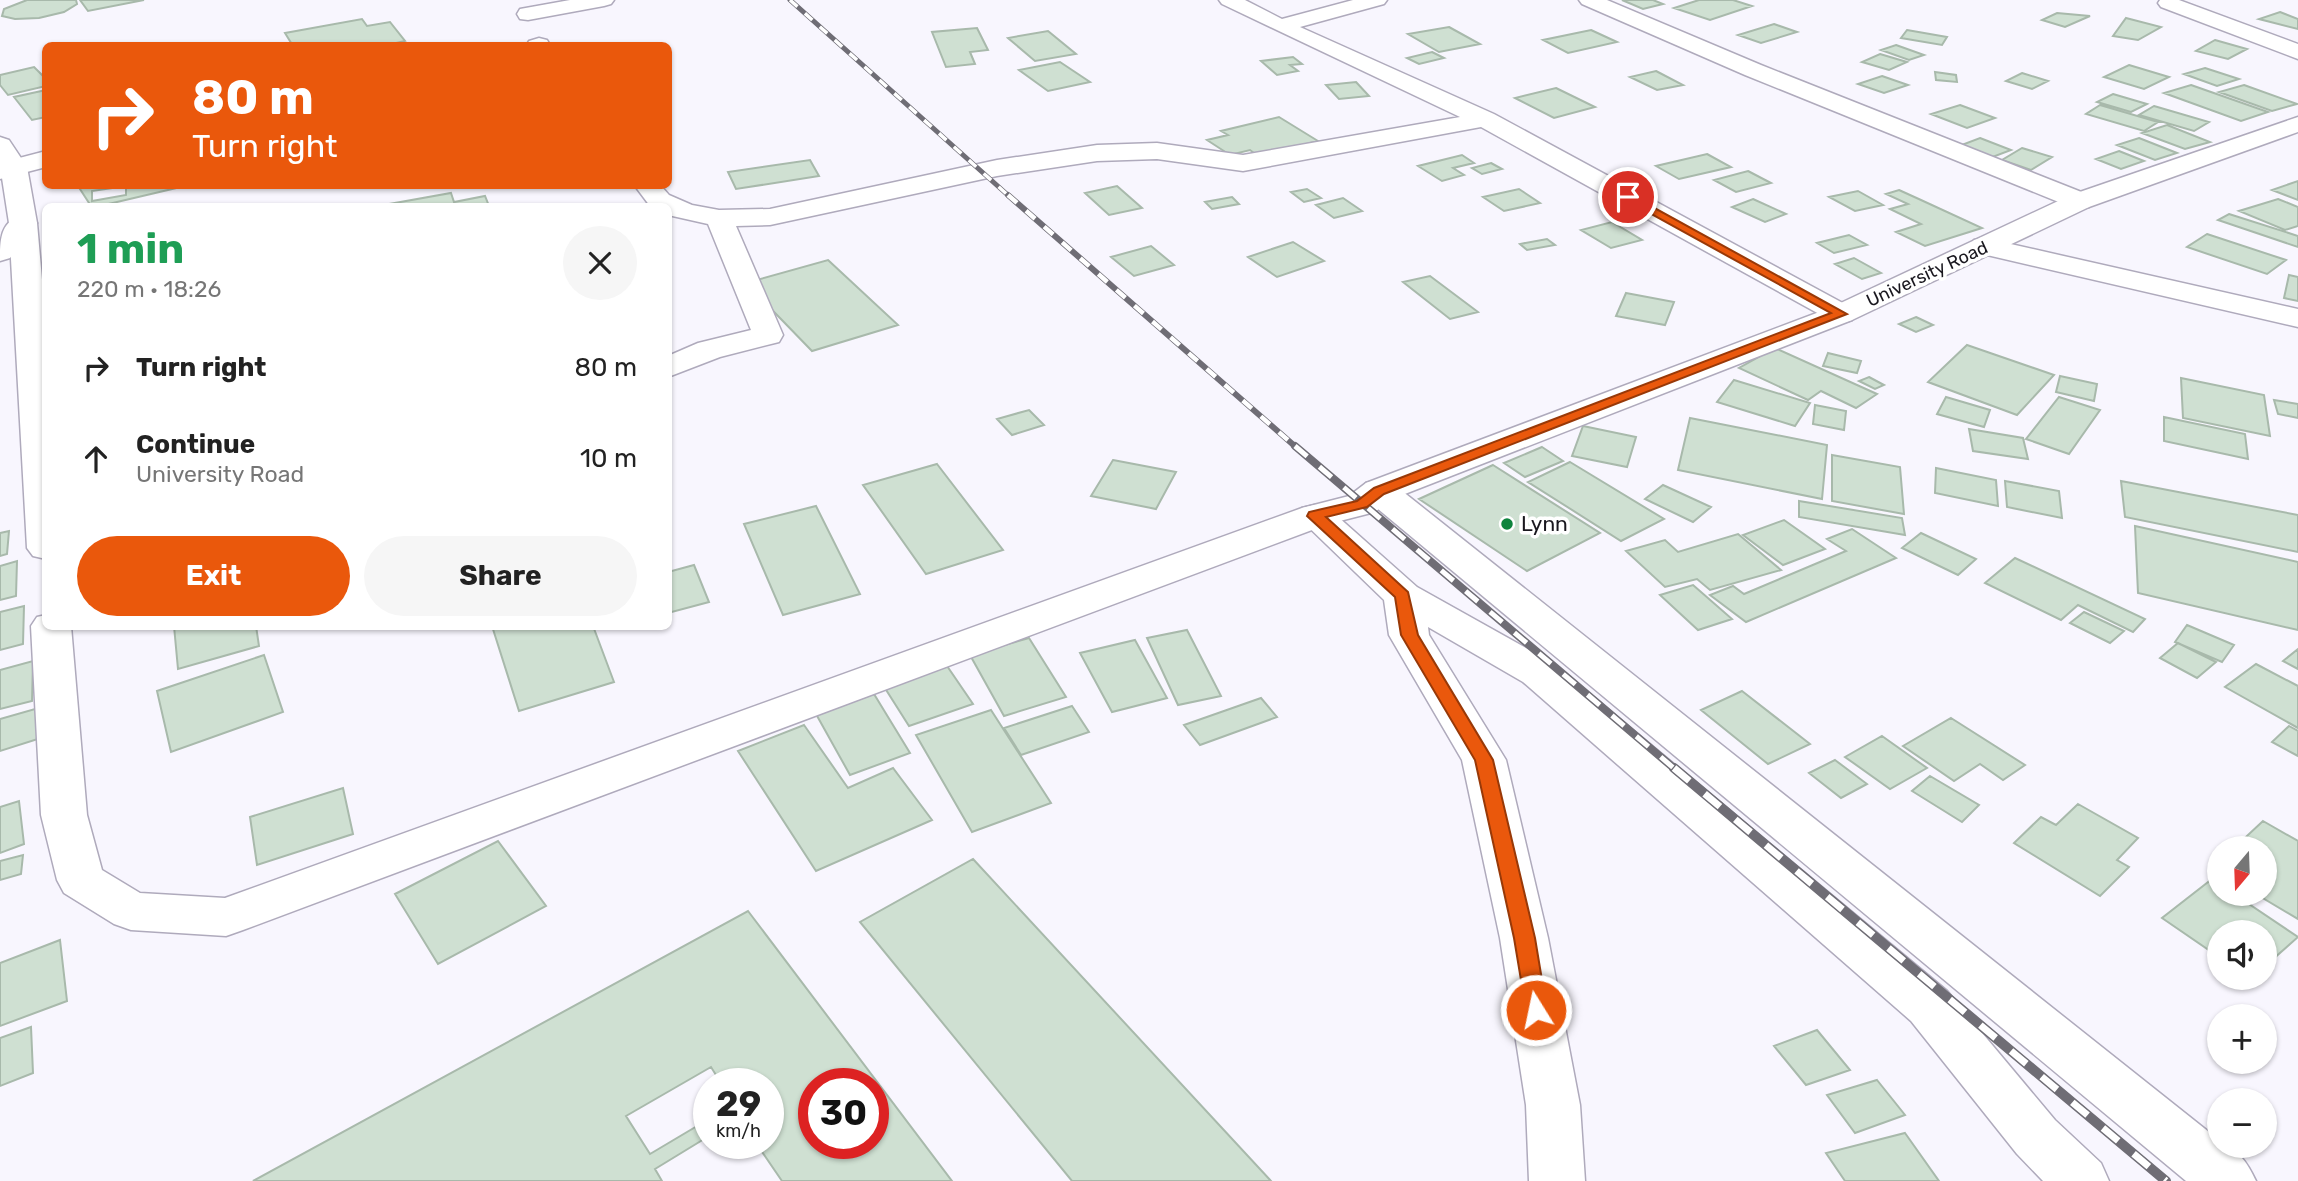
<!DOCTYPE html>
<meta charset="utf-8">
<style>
:root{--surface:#fff;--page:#f6f6f6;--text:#222;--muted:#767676;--accent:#ea580c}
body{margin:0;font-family:Rubik,sans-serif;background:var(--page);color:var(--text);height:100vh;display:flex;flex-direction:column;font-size:26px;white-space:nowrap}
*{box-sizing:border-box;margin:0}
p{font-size:23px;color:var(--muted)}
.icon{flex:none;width:38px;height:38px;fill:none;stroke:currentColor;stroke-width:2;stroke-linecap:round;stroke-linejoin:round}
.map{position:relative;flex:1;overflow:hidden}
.sheet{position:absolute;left:42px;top:203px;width:630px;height:427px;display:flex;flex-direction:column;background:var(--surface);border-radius:10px;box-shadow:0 2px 5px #0004}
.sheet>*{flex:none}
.banner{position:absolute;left:42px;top:42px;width:630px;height:147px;border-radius:10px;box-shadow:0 2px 5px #0004;background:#ea580c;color:#fff;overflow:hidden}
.needle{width:46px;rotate:199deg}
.controls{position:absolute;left:2207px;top:836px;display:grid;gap:14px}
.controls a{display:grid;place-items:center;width:70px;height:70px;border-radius:50%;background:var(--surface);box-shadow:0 2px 5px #0004;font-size:35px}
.speed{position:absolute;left:693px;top:1068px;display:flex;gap:14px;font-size:35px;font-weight:700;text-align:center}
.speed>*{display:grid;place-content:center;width:91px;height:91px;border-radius:50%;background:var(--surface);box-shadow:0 2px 5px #0004;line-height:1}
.speed small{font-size:18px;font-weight:400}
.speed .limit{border:10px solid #d22;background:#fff;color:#111}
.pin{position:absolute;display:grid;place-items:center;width:60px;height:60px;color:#fff;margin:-30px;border:4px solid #fff;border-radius:50%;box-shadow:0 2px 7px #0007}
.me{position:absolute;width:77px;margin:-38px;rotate:350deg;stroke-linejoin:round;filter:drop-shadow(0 0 5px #0008)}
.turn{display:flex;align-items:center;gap:24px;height:147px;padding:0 35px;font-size:32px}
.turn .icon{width:91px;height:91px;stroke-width:2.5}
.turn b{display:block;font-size:49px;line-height:60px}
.round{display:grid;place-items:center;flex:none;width:74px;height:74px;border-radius:37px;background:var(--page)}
.summary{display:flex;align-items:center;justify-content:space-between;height:119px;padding:0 35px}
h1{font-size:42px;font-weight:700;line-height:52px;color:#1e9e55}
.button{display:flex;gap:14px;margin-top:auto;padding:14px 35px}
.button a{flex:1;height:80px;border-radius:42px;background:var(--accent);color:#fff;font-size:28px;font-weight:700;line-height:80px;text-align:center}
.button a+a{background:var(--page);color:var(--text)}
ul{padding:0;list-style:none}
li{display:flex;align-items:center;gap:21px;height:91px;padding:0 35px}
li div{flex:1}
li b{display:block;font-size:26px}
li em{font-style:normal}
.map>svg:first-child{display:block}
.building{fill:#cfe0d2;stroke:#a8b9ab;stroke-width:2;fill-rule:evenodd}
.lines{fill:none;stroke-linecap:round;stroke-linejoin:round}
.minor-casing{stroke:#afaabc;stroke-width:3}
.tertiary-casing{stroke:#afaabc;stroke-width:3}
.minor{fill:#fff;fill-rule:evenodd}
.tertiary{fill:#fff;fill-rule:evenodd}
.rail-far3-casing{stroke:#6f6d75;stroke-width:5}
.rail-far2-casing{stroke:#6f6d75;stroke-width:6}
.rail-far1-casing{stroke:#6f6d75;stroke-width:8}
.rail-casing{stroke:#6f6d75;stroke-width:10}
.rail-far3{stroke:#fff;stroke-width:3.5;stroke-dasharray:10;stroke-linecap:butt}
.rail-far2{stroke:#fff;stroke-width:4.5;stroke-dasharray:12;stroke-linecap:butt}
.rail-far1{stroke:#fff;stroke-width:5;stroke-dasharray:16;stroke-linecap:butt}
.rail{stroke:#fff;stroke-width:7;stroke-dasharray:20;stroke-linecap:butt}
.route{fill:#ea580c;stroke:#983908;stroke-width:2}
.poi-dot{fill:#0e843d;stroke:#fff;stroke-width:2.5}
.labels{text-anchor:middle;stroke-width:7;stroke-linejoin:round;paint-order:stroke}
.far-street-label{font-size:18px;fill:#19171e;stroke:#fff}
.poi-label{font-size:21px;fill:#19171e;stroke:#fff;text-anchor:start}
</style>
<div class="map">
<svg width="2298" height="1181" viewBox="0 0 2298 1181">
<rect width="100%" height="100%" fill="#f8f6fe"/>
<path class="building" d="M27,0H76L77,4L64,12L39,18L15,19L2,16L4,9Z
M80,0H144L88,11Z
M1622,0H1653L1663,4L1643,9Z
M1699,0H1733L1752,6L1710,20L1674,8Z
M2280,12L2298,19V29L2259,19Z
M2057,13L2090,16L2065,27L2042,20Z
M2126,18L2161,27L2138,40L2113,36Z
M362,19L367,26L390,22L405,41L383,46H293L285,33Z
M1774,24L1797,32L1761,43L1738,35Z
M1449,27L1480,44L1439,52L1408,34Z
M977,28L988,50L970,52L975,64L946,67L932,32Z
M1591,30L1617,42L1568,53L1543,40Z
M1907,30L1947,37L1942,45L1901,38Z
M1048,31L1076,54L1035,61L1008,38Z
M2215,40L2247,49L2228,59L2196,51Z
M1896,45L1924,55L1909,60L1881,50Z
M1432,52L1444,58L1419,64L1407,58Z
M1880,54L1907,62L1889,70L1862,62Z
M1293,57L1302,64L1290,65L1298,71L1277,75L1261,61Z
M1060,62L1090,82L1048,91L1019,70Z
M2129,65L2169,77L2144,89L2104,77Z
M34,67L46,79V86L8,95L0,85V75Z
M2205,68L2239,79L2217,86L2184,74Z
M1656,71L1683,85L1657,90L1630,77Z
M1935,72L1956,75L1957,82L1936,80Z
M2022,73L2048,81L2032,89L2006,81Z
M1882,76L1908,85L1884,93L1858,84Z
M1356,82L1369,96L1339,99L1326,85Z
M2191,85L2268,112L2241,121L2164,93Z
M2244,85L2297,104L2272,111L2219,92Z
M1556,88L1595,107L1554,118L1515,98Z
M46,90V117L32,120L14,97Z
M2113,94L2147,104L2131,112L2097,102Z
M1960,105L1995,118L1967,128L1931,114Z
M2100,105L2158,122L2144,131L2086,114Z
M2154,106L2209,122L2194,131L2139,115Z
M1279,117L1318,141L1258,156L1250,150L1230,155L1207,140L1228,135L1221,131Z
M2167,125L2210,142L2185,149L2142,133Z
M1980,138L2011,150L1990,158L1959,146Z
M2139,138L2177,153L2155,160L2117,145Z
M2022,148L2052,157L2031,170L2002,160Z
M2119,151L2144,161L2121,169L2096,159Z
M1707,154L1731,167L1679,179L1656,166Z
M1462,155L1474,163L1453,168L1464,175L1442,181L1418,166Z
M810,160L819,176L736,189L728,172Z
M1491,163L1502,169L1482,174L1472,168Z
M1748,171L1771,183L1736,192L1714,180Z
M2298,181V200L2272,190Z
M78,186H185L100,206H91Z
M126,186V195L92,201V191Z
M1117,186L1142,208L1109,215L1085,193Z
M1307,189L1321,198L1304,202L1291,192Z
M1519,189L1540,203L1504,211L1483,197Z
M1899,190L1921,200L1982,228L1925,246L1896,232L1921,224L1890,209L1908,204L1886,194Z
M1858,191L1883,205L1855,211L1829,197Z
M451,193L454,202L485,196L489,206H378Z
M1232,197L1239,204L1212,209L1205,202Z
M1343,198L1362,211L1334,218L1316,205Z
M1753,199L1786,214L1765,222L1732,207Z
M2278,199L2298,207V226L2285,230L2239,211Z
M2229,214L2298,236V247L2218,220Z
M1612,222L1642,240L1611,248L1581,230Z
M2207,234L2286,260L2267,274L2187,247Z
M1849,235L1867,245L1834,253L1817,243Z
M1547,239L1555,245L1527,250L1520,244Z
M1293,242L1324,261L1277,277L1248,257Z
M1151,246L1174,265L1134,276L1111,257Z
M1854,258L1881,273L1862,279L1835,264Z
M828,260L898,325L812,351L746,283Z
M2289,275L2298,277V301L2284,298Z
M1430,276L1478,312L1450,319L1403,282Z
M1626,293L1674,302L1665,325L1616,316Z
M1916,317L1933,325L1916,332L1899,324Z
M1967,345L2054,375L2017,415L1928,382Z
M1775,348L1877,394L1856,408L1821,391L1808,400L1739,368Z
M1828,353L1861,361L1857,373L1823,366Z
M2060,376L2097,384L2094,401L2056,392Z
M1869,377L1884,385L1875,389L1859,381Z
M2181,378L2264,395L2270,436L2183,418Z
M1734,380L1810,403L1795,426L1717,402Z
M1946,397L1990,410L1984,427L1937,414Z
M2059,397L2100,410L2069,454L2026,439Z
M2274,400L2298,404V418L2278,414Z
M1815,405L1846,411L1844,430L1813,424Z
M1029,410L1044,425L1012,435L997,419Z
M2164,417L2245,434L2248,459L2164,441Z
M1690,418L1827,445L1822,499L1678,470Z
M1583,426L1636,437L1627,467L1572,456Z
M1969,429L2023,438L2028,459L1973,451Z
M1542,447L1563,461L1525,477L1504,463Z
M1832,455L1900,467L1904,514L1832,501Z
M1113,460L1176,472L1156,509L1091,496Z
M1570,462L1664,519L1621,541L1528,482Z
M937,464L1003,550L926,574L863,485Z
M1493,465L1600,533L1527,571L1419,499Z
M1936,468L1996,480L1998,506L1935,493Z
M2005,481L2059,491L2062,518L2007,507Z
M2121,481L2298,515V552L2125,517Z
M1663,485L1711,507L1693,522L1645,499Z
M1799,501L1902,518L1905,535L1799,517Z
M816,506L860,594L783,615L744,524Z
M1784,520L1825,549L1783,565L1743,535Z
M2135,526L2298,562V630L2138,593Z
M1852,529L1896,558L1746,622L1710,595L1733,586L1744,594L1846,551L1827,539Z
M9,531L7,554L0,556V533Z
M1921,533L1976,559L1958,575L1902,548Z
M1738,534L1781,570L1710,590L1697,579L1665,587L1626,551L1665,540L1678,552Z
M2015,558L2145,619L2133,632L2078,605L2061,620L1985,583Z
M17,561L16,596L0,600V566Z
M694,565L709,602L668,613V572Z
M1693,585L1732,619L1698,630L1660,595Z
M24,606L23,644L0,650V612Z
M2084,612L2124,631L2110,643L2070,623Z
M2187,625L2234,645L2222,662L2175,642Z
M174,626H256L259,646L178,669Z
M492,626H593L614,682L519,711Z
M1187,630L1221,696L1178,705L1147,638Z
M1029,638L1066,697L1004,716L970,655Z
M1135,640L1167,698L1112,712L1080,653Z
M2178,643L2216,662L2197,678L2160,658Z
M2298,649V669L2283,661Z
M264,655L283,712L171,752L157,691Z
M33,661L32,701L0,709V670Z
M945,663L973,704L909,726L883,685Z
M2256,664L2298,686V728L2225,687Z
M1742,691L1810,744L1768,764L1701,710Z
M874,694L910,753L850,775L816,714Z
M1261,698L1277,717L1200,745L1184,725Z
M1072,706L1089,732L1021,755L1004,728Z
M42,707L44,737L0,751V719Z
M991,710L1051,803L972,832L916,735Z
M1951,718L2025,765L2003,780L1980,764L1954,781L1903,746Z
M804,725L848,788L893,768L932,820L816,871L738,751Z
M2289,726L2298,731V756L2272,742Z
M1882,736L1927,768L1890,789L1845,757Z
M1835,760L1867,784L1841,798L1809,773Z
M1930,776L1979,805L1962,822L1912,791Z
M343,788L353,834L257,865L250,817Z
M19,801L24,844L0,853V807Z
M2078,804L2138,838L2117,860L2129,867L2100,896L2014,843L2041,817L2056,825Z
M2263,821L2298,841V919L2256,894H2264V849H2233Z
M498,841L546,906L438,964L395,894Z
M23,855L21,874L0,880V861Z
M973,859L1271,1181H1072L860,922Z
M2212,879L2219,884V894H2234L2298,937L2264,967V933H2219V957L2162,918Z
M748,911L952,1181H782L756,1143H768V1083H721L711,1067L626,1116L650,1154L709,1119V1136L655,1169L662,1181H253ZM814,1083H873V1143H814Z
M60,940L67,1001L0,1026V963Z
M31,1027L33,1073L0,1086V1038Z
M1817,1030L1850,1070L1806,1085L1774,1046Z
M1877,1080L1905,1115L1855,1133L1827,1095Z
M1905,1133L1939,1181H1845L1826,1153Z"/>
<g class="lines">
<g class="minor-casing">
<path id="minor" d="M570,0H614L611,4L604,6L528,20L520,19L517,14L520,9Z
M1219,0H1245L1282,19L1353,0H1387L1384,4L1300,27L1494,114L1852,308L1856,314L1852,320L1841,323L1830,320L1481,127L1243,171L1157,159L1097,161L997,176L770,225L736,226L783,335L779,342L720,357L668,377V356L698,343L751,330L708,224L668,215V206H650L635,186H661L669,195L692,205L719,210L770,209L997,160L1097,145L1157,143L1243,155L1460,117L1222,4Z
M1579,0H1607L1761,65L2089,195L2093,201L2089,207L2080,209L2071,207L1745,75L1582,4Z
M2160,0H2179L2298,44V59L2161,7L2158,3Z
M539,38L547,40L550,45L526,46L529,41Z
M46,151V167L0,179V163Z
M23,215L33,217L37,223L10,258L0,261C0,240 0,221 23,215Z
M1984,238L2298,309V327L1974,252L1970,246L1974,240Z
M1379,480L1392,483L2219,1140V1146C2238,1146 2249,1166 2256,1181H2186L1366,499L1361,491L1366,483Z
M1315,505L1328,508L1417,587L1551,662L1947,991L2055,1120L2101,1163L2109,1181H2043L2017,1154L1911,1021L1523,682L1428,627L1429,635L1506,760L1548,938L1580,1105L1585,1181H1529L1526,1105L1500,938L1462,760L1389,635L1384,600L1297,516L1302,508Z"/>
</g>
<g class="tertiary-casing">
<path id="tertiary" d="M2298,117V132L2089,207L1852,320L1392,499L1375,512L1328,524L243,930L226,936L131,930L114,924L64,893L57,880L41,815L31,626L37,617L46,615V626H71L87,815L102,870L140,893L225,898L1302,508L1349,496L1366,483L1830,308L2071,195Z
M0,137L9,140L27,167L37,223L46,325V559L33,556L27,548L9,223L0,165Z"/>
</g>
<use href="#minor" class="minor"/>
<use href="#tertiary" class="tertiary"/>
<g class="rail-far3-casing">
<path id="rail-far3" d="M790,0L1010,197"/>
</g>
<g class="rail-far2-casing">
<path id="rail-far2" d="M1008,195L1297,448"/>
</g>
<g class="rail-far1-casing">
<path id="rail-far1" d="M1295,446L1676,770"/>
</g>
<g class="rail-casing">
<path id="rail" d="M1674,768L2166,1181"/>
</g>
<use href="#rail-far3" class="rail-far3"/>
<use href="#rail-far2" class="rail-far2"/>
<use href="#rail-far1" class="rail-far1"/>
<use href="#rail" class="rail"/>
</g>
<path class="route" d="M1624,195H1631L1847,314L1384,494L1367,507L1326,517L1408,592L1418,635L1493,760L1535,938L1547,1010L1544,1016L1536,1019L1529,1016L1526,1010L1514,938L1475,760L1401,635L1395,597L1307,516L1309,512L1357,501L1374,488L1831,313L1624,199Z"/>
<circle class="poi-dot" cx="1507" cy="524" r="7"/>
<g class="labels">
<g class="far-street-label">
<text transform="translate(1927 274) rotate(-25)" y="6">University Road</text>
</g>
<g class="poi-label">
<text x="1521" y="531">Lynn</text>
</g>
</g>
</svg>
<div class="controls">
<a><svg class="needle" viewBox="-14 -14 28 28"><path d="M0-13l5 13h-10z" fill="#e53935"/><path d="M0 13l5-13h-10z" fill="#767676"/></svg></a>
<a><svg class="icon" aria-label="sound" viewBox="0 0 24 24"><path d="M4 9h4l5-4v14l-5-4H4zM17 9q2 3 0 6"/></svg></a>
<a>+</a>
<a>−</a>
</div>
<div class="speed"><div>29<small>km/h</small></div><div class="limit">30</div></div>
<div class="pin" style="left:1628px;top:197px;background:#d93025"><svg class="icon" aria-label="arrive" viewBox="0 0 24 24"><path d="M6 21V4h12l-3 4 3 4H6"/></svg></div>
<svg class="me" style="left:1536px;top:1010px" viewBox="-20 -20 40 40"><circle r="17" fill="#ea580c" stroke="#fff" stroke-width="3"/><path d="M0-11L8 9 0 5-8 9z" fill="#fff"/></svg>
<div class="banner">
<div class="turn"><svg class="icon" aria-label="right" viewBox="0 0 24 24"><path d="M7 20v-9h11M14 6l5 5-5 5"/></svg><div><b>80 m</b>Turn right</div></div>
</div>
<section class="sheet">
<div class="summary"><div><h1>1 min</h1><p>220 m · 18:26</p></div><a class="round"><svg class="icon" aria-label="close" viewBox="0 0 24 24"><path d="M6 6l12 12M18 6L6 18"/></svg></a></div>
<ul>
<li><svg class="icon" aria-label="right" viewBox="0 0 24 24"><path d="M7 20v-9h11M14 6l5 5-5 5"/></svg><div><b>Turn right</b></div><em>80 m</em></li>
<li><svg class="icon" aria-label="ahead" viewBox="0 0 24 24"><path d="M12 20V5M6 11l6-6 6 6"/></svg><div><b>Continue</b><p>University Road</p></div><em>10 m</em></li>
</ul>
<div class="button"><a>Exit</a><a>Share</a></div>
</section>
</div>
